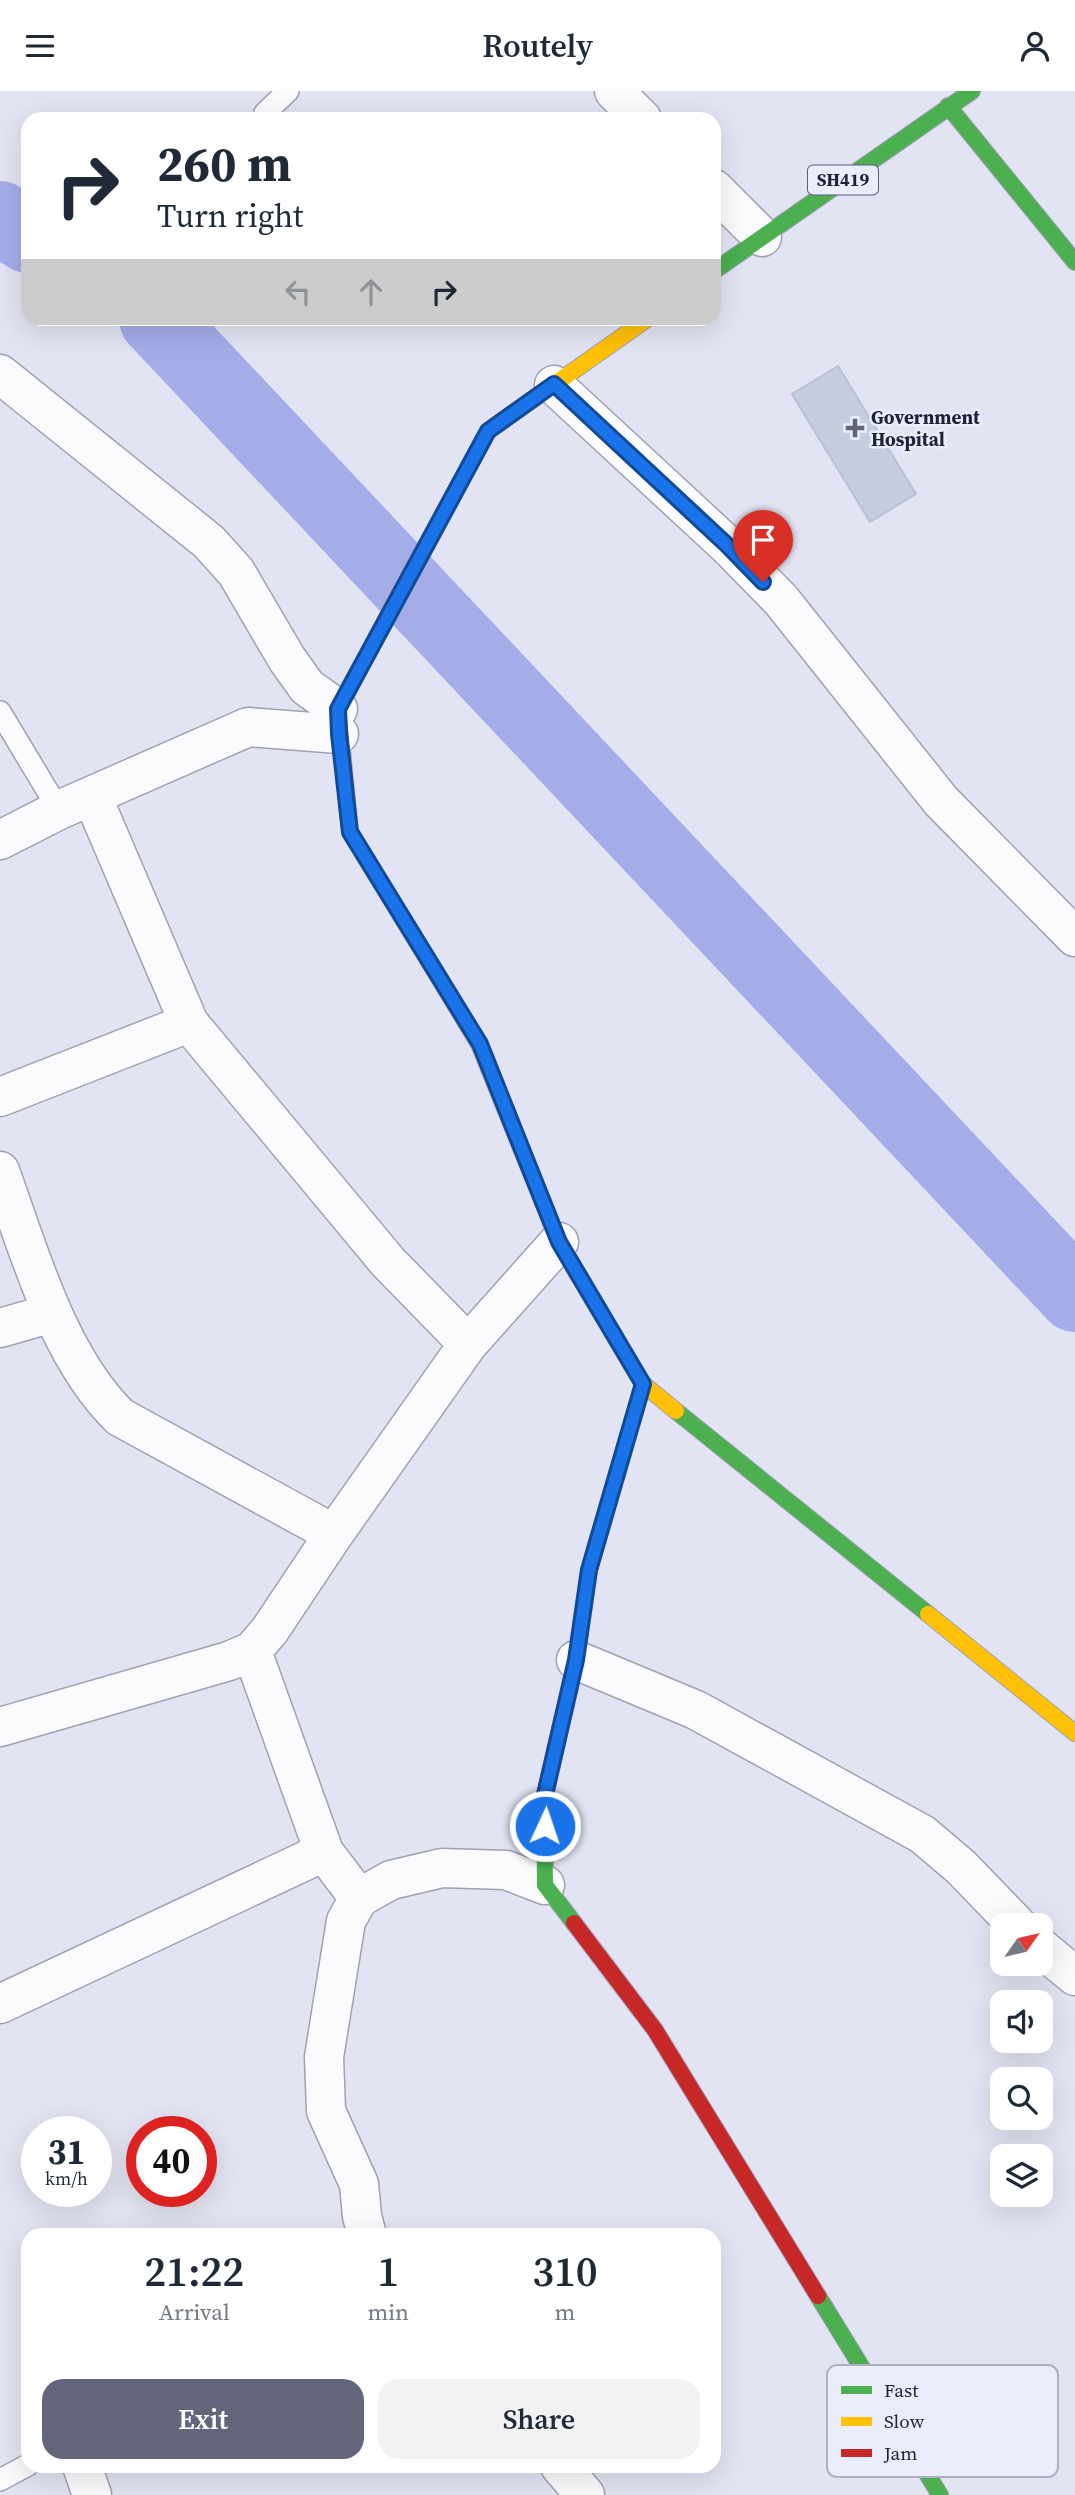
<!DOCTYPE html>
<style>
:root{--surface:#fff;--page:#f2f2f3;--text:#1f2937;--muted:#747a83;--accent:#63657b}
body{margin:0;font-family:"Source Serif 4",serif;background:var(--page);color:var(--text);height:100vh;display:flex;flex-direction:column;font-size:26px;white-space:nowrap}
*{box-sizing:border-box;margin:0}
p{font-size:23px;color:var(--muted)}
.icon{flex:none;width:38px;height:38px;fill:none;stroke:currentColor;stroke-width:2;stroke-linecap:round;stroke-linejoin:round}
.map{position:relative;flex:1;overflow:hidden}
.sheet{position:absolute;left:21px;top:2137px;width:700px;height:245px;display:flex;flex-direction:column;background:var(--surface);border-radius:21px;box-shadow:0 7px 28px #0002}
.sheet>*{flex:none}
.hud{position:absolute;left:21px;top:21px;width:700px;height:214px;border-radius:21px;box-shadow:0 7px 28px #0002;background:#fff;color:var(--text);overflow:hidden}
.needle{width:46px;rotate:56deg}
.tools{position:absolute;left:990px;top:1822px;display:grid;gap:14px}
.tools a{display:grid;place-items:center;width:63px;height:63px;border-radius:14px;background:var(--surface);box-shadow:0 7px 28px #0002;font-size:35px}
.speed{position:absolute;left:21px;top:2025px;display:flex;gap:14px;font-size:35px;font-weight:700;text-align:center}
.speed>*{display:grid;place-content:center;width:91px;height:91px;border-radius:50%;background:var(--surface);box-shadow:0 7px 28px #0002;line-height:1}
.speed small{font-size:18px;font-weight:400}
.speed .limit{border:10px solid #d22;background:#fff;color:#111}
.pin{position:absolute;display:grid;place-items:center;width:60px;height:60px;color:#fff;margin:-72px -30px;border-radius:50% 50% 50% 0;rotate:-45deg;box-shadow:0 0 7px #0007}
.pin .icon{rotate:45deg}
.me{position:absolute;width:77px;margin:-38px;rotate:3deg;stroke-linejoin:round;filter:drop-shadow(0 0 5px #0008)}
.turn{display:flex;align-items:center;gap:24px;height:147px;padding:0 21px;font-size:32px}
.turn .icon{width:91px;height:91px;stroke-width:2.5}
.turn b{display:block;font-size:49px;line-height:60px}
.lanes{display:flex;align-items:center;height:66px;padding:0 21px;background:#0003;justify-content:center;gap:35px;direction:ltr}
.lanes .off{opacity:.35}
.eta{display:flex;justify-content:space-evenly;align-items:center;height:119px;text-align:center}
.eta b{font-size:42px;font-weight:600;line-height:49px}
.action{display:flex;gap:14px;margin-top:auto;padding:14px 21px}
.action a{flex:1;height:80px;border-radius:21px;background:var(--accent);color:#fff;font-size:28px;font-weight:600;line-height:80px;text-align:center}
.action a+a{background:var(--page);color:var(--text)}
header{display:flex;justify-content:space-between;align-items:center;height:91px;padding:0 21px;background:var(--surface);font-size:32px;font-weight:600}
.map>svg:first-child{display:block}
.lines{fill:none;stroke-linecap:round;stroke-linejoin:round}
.river{stroke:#a5ade9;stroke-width:74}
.building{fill:#c5cdde;stroke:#b8c0d1;stroke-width:2}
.lane-casing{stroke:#9fa1b4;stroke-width:24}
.street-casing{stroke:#9fa1b4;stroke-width:41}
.fast-casing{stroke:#9fa1b4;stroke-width:18}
.slow-casing{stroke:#9fa1b4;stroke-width:18}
.jam-casing{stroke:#9fa1b4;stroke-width:18}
.lane{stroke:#fbfbfd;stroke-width:21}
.street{stroke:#fbfbfd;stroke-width:38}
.fast{stroke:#4caf50;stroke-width:16}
.slow{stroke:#ffc107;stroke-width:16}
.jam{stroke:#c62828;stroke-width:16}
.route-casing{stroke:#114b97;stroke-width:18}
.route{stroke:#1a73e8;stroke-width:12}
.poi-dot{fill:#63657b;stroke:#eaedfb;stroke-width:2.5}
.labels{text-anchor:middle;stroke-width:5;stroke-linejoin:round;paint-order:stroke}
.shield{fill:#eaedfb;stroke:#5b5e75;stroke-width:2}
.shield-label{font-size:18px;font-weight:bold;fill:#1e213b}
.poi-label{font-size:19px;font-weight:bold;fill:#1e213b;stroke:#eaedfb;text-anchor:start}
.key{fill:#eaedfb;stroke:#adb0c1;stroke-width:2}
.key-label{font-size:19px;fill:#1e213b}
</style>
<header><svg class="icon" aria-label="menu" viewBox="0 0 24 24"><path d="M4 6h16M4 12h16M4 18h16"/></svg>Routely<svg class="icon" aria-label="person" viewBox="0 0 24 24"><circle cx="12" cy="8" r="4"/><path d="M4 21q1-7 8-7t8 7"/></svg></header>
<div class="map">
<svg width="1075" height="2404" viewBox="0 0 1075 2404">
<rect width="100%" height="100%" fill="#e2e4f3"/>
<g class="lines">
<path class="river" d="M0,127L28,145
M156,228L1075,1204"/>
</g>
<path class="building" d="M838,275L916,403L870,431L792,303Z"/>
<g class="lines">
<g class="lane-casing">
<path id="lane" d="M265,22L288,0
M0,621L59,719
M0,2389L28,2374"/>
</g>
<g class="street-casing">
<path id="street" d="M614,0L642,28
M714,98L762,146
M0,283L209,451L236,481L287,568L307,596L338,618
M554,294L727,454L781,509L941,710L1075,846
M92,705L189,932L388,1171L468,1253
M0,749L59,719L248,636L339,643
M0,1006L189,932
M0,1080C29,1160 58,1266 120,1326L334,1443
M0,1237L52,1222
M252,1560L324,1761L359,1807
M576,1569L696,1619L922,1743L961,1776L1017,1834
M0,1636L229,1570L252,1560L270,1539L334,1443L468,1253L559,1151
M1041,1857L1075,1885
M0,1913L324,1761
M367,2144L362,2125L359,2093L326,2020L324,1966L346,1830L359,1807L391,1789L442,1777L506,1779L545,1794
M82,2375L92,2404
M560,2375L585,2404"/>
</g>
<g class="fast-casing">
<path id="fast" d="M948,15L1075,171
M714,180L972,0
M676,1320L928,1523
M574,1832L545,1794L544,1708L576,1569L589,1479L643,1293
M818,2205L940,2404"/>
</g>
<g class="slow-casing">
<path id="slow" d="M346,603L488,340L647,228
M427,867L479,953L559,1151L643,1293L676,1320
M928,1523L1075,1642"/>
</g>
<g class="jam-casing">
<path id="jam" d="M346,603L338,618L350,741L427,867
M574,1832L655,1939L818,2205"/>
</g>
<use href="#lane" class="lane"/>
<use href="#street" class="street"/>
<use href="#fast" class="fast"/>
<use href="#slow" class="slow"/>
<use href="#jam" class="jam"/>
</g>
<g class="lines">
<g class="route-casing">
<path id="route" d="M545,1735L544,1708L576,1569L589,1479L643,1293L559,1151L480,953L350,741L339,643L338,618L488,340L554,293L727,454L763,491"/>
</g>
<use href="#route" class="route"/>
</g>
<path class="poi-dot" d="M851.5 326.5h7v7h7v7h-7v7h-7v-7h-7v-7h7z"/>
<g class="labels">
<rect class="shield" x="808" y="74.5" width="70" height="29" rx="5"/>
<g class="shield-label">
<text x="843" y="95">SH419</text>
</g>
<g class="poi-label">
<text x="871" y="333">Government<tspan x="871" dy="22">Hospital</tspan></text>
</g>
</g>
<rect x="827" y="2274" width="231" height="112" rx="10" class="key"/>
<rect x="841" y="2295" width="31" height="8" fill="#4caf50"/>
<rect x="841" y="2326" width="31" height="9" fill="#ffc107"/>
<rect x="841" y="2358" width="31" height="8" fill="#c62828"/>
<g class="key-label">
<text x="884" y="2306">Fast</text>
<text x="884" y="2337">Slow</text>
<text x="884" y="2369">Jam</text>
</g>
</svg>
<div class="tools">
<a><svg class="needle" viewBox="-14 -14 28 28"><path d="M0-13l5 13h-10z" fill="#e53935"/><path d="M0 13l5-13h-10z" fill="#747a83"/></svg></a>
<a><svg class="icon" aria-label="sound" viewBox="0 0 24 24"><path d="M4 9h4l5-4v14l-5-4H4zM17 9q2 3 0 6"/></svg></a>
<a><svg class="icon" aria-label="search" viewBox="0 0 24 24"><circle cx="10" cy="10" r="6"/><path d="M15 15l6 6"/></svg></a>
<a><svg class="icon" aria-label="layers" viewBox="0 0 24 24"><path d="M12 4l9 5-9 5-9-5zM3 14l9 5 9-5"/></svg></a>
</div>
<div class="speed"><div>31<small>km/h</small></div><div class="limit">40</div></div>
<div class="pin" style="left:763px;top:491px;background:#d93025"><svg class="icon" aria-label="arrive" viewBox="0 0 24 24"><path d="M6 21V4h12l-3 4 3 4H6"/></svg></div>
<svg class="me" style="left:545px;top:1735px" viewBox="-20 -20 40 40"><circle r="17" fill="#1a73e8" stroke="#fff" stroke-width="3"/><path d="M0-11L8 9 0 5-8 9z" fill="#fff"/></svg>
<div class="hud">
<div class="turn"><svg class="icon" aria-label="right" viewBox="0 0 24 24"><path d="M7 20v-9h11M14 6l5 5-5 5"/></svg><div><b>260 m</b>Turn right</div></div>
<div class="lanes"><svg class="icon off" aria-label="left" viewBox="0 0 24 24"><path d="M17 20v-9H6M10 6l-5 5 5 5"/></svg><svg class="icon off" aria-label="ahead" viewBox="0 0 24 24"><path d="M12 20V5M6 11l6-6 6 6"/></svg><svg class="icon" aria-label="right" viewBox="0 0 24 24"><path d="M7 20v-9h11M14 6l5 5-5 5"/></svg></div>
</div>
<section class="sheet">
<div class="eta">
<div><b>21:22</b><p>Arrival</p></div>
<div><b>1</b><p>min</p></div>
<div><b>310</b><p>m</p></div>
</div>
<div class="action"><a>Exit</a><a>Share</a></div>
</section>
</div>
